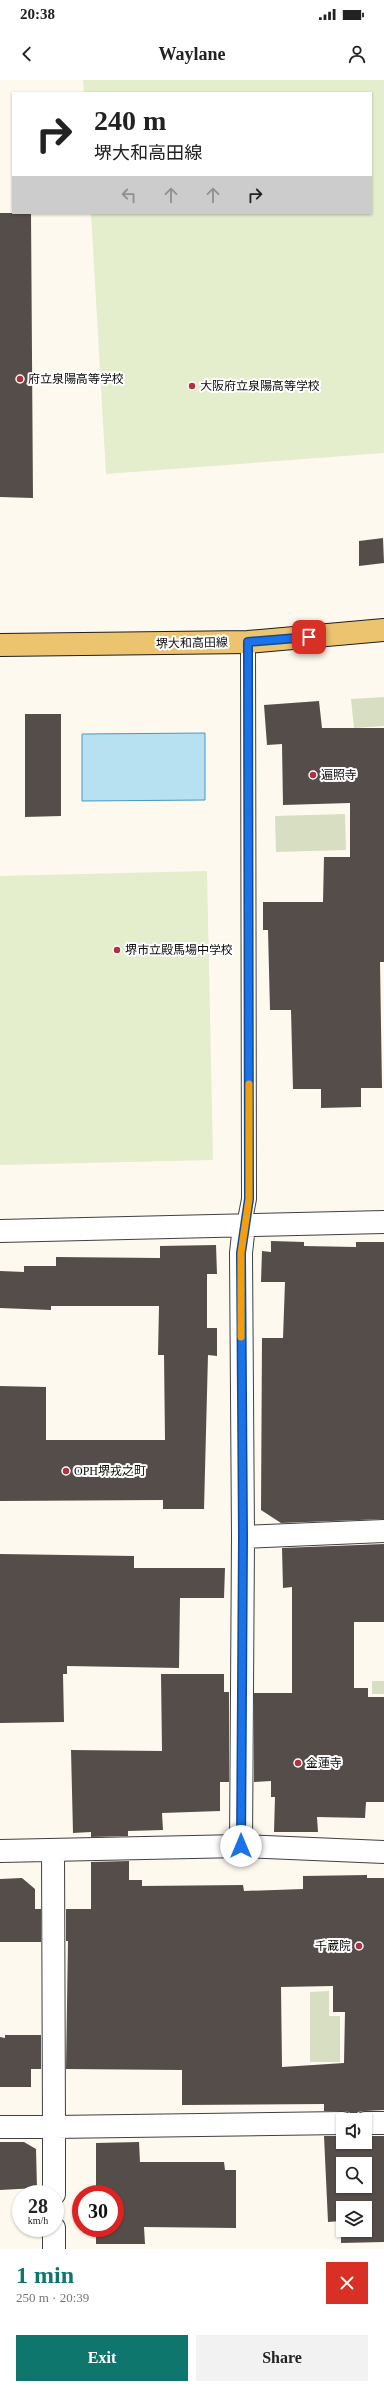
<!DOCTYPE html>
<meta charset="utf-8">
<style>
:root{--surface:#fff;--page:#f2f2f2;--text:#222;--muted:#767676;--accent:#0f766e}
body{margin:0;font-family:"Times New Roman","Noto Sans JP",serif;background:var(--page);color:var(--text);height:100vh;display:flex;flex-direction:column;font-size:15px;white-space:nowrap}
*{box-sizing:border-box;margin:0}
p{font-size:13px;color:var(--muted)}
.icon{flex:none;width:22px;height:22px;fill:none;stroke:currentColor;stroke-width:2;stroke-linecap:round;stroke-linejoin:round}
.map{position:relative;height:2169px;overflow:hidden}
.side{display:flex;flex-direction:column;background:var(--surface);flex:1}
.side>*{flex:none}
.guide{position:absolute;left:12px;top:12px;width:360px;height:122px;border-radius:0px;box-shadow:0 1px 3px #0004;background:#fff;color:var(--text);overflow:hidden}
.tools{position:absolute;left:336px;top:2033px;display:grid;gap:8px}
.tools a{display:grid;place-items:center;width:36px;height:36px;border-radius:0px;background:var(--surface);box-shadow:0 1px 3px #0004;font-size:20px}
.speed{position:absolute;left:12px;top:2105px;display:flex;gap:8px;font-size:20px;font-weight:700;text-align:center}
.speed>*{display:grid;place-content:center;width:52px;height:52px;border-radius:50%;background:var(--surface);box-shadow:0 1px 3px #0004;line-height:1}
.speed small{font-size:10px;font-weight:400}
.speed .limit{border:6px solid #d22;background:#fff;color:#111}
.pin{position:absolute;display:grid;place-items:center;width:34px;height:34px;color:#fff;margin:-17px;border-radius:8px;box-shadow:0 2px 6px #0006}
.me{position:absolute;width:44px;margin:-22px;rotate:0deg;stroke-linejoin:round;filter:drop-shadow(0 0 3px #0008)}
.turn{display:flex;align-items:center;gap:14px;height:84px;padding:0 16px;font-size:18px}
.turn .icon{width:52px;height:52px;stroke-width:2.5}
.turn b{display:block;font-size:28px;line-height:34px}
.lanes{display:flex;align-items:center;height:38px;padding:0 16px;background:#0003;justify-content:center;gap:20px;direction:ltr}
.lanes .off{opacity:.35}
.round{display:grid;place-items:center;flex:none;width:42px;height:42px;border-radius:0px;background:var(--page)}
.summary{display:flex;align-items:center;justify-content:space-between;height:68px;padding:0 16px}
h1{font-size:24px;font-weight:800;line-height:30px;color:var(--accent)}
.button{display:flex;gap:8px;margin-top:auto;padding:8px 16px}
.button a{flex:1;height:46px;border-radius:0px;background:var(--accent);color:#fff;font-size:16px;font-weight:800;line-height:46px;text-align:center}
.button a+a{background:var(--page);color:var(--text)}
.status{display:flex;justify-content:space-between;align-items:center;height:28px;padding:0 20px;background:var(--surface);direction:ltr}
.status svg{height:11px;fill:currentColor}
header{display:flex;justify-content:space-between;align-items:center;height:52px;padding:0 16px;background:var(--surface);font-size:18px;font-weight:800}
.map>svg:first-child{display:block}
.cemetery{fill:#d7dec1}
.pitch{fill:#e4edcc}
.water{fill:#b7e0f1;stroke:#4599c1}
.building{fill:#554d4a;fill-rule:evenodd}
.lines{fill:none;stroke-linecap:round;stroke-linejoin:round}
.service-casing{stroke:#404040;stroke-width:16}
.minor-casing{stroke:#404040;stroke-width:24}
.primary-casing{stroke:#1e1e1e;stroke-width:24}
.service{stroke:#fff;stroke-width:14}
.minor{stroke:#fff;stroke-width:22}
.primary{stroke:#ecc46f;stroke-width:22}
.route-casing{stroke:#114b97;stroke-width:10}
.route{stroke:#1a73e8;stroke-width:7}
.slow{stroke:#f59e0b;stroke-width:7}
.poi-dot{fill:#b13141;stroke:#fff;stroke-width:1.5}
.labels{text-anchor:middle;stroke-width:4;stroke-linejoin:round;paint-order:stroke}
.poi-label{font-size:12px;fill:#0d0d0d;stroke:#fff;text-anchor:start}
.street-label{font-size:12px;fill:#0d0d0d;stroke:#fff}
</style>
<div class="status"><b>20:38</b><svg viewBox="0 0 49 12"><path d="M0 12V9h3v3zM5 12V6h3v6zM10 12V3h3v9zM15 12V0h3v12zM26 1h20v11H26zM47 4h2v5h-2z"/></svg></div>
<header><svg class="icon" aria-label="back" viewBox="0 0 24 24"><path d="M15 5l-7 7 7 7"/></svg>Waylane<svg class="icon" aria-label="person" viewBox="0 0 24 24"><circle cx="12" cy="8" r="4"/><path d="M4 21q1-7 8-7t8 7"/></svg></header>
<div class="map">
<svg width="384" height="2169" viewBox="0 0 384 2169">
<rect width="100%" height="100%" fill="#fef9ee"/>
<path class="cemetery" d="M384,617V646L354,648L351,619Z
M345,734L346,770L276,772L275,736Z
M372,1601H384V1614H372Z
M329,1911V1936H340V1982H310V1912Z"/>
<path class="pitch" d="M83,0H384V373L106,394L91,133H371V13H84Z
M207,791L213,1080L0,1085V796Z"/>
<path class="water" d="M205,653V720L82,721V654Z"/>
<path class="building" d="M0,133H31L33,418L0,417Z
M383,458L384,483L359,486V461Z
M319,621L322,648H384V882H380L382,1008H361V1027L321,1028V1009H293L291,930H270L268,850H263V822H323L324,777H350V723L283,725L282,664L267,665L264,625Z
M25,634H61V736L25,737Z
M271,1161L304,1162V1166L356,1167V1162H384V1439L281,1443L261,1430L262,1258H283L285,1202H261L262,1171L271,1172Z
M216,1165L217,1194H207V1248H217V1276L208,1275L204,1429H163V1420L0,1421V1306L46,1307V1360H165L164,1275H158L159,1226H51V1230L0,1228V1191L24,1192V1186H56V1177L160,1178V1166Z
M384,1464V1542H354V1608H368V1617H384V1722H366L365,1738L317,1737L318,1752H274L275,1717H271V1701L254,1702V1613H292V1507L283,1508L282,1468Z
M0,1474L134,1476V1488H225L224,1518H180L179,1588L67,1586V1594H63L64,1642L0,1643Z
M161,1594H224V1612H229V1702H220V1731L162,1733L163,1750L128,1751V1756L91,1757V1752L73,1753L71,1670L162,1671Z
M129,1781V1800H142V1806L243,1805L244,1811L303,1809V1796L367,1795V1798H384V2030L365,2031L358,2032L354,2037L349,2032L343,2031H324V2024L182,2025V1990L66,1989L68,1861H66V1829H91V1782ZM333,1906V1932H345L344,1983L282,1987L281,1907Z
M22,1798L35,1809V1829H41V1862H0V1799Z
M5,1955H41V1989H31V2007H0V1957L5,1958Z
M324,2056H343V2062H365V2056H384V2162L341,2163V2141L328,2142ZM343,2084H365V2106H343ZM343,2128H365V2150H343Z
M0,2062H24L36,2069L37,2108L0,2110Z
M139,2062L140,2082H224L225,2090H236V2148L144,2147L145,2164H96V2148H115V2114H96V2063Z"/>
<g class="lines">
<g class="service-casing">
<path id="service" d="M244,1145L249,1119L248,562"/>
</g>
<g class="minor-casing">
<path id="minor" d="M0,1151L384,1142
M243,1457L384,1451
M241,1766L243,1457L241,1173L244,1145
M0,1771L241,1766L384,1772
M365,2043H384
M0,2047H54L53,1770
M54,2114V2047L343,2043
M54,2148V2169"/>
</g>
<g class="primary-casing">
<path id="primary" d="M0,565L248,562L384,550"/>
</g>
<use href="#service" class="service"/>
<use href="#minor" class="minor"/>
<use href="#primary" class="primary"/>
</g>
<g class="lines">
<g class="route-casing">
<path id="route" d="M241,1766L243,1457L241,1173L249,1119L248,562L309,557"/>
</g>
<use href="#route" class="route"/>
<path class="slow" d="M241,1257V1173L249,1119V1004"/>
</g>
<g class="poi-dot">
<circle cx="20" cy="299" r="4"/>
<circle cx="192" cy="306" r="4"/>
<circle cx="313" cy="695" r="4"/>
<circle cx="117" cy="870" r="4"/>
<circle cx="66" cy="1391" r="4"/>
<circle cx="298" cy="1683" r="4"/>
<circle cx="359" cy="1866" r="4"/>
</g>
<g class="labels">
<g class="poi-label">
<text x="28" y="303">府立泉陽高等学校</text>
<text x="200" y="310">大阪府立泉陽高等学校</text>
<text x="321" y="699">遍照寺</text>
<text x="125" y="874">堺市立殿馬場中学校</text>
<text x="74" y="1395">OPH堺戎之町</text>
<text x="306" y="1687">金蓮寺</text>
<text x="351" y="1870" text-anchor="end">千蔵院</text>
</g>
<g class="street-label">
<text transform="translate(192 563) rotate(-1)" y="4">堺大和高田線</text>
</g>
</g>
</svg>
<div class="tools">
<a><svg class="icon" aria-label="sound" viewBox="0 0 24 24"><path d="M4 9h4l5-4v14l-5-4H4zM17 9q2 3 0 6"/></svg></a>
<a><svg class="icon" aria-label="search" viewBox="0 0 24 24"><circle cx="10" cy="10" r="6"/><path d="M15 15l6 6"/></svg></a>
<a><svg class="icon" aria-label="layers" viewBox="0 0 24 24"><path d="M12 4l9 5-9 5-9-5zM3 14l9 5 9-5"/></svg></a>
</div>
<div class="speed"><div>28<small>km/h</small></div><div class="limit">30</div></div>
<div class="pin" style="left:309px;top:557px;background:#d93025"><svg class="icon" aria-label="arrive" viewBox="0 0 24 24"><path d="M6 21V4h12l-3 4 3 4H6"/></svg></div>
<svg class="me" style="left:241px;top:1766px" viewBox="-20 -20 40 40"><circle r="19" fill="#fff"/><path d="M0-13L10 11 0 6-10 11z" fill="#1a73e8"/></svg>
<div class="guide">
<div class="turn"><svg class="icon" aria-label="right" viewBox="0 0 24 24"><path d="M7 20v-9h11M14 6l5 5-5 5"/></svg><div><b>240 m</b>堺大和高田線</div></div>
<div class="lanes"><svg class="icon off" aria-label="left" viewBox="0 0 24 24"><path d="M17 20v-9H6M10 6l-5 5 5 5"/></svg><svg class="icon off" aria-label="ahead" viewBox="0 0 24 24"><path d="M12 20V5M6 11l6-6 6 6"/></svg><svg class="icon off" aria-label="ahead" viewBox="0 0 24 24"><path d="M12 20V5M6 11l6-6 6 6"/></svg><svg class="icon" aria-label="right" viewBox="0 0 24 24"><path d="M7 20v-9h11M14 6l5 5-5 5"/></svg></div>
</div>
</div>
<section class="side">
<div class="summary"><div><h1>1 min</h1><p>250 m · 20:39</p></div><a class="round" style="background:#d93025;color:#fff"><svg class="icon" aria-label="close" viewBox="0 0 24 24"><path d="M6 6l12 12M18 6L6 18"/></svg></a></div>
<div class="button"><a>Exit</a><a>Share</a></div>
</section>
